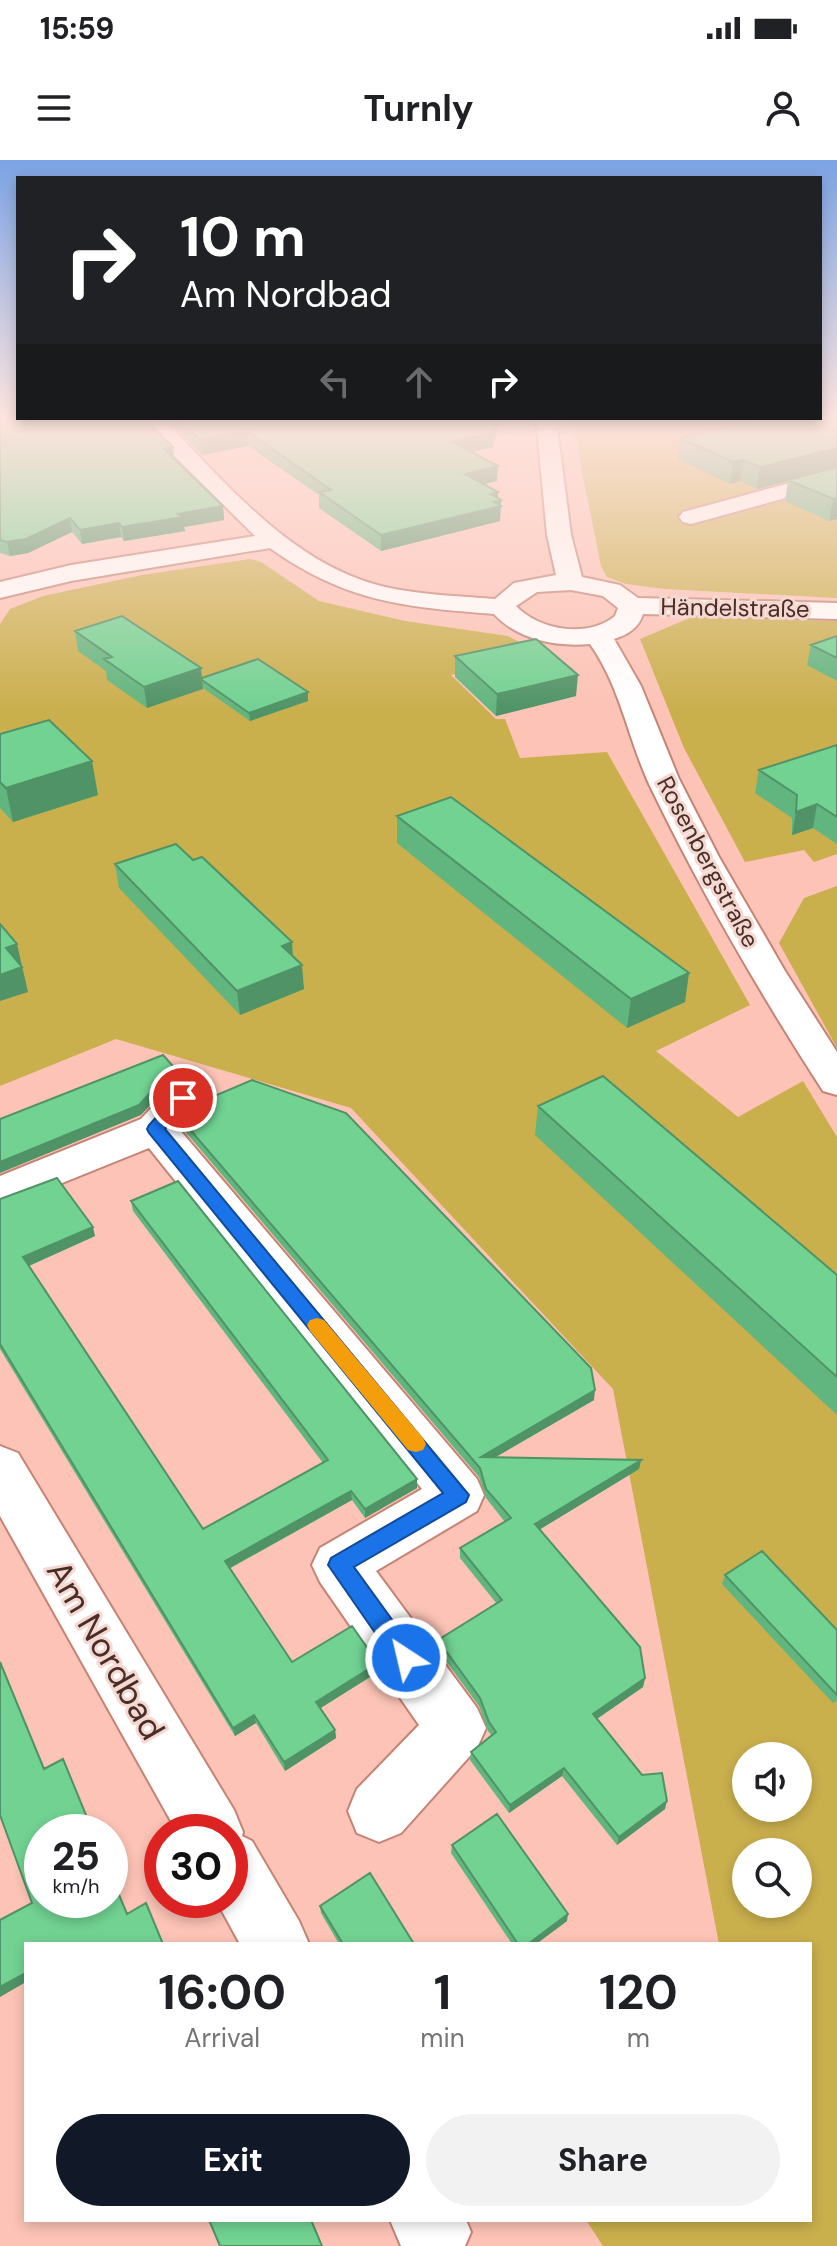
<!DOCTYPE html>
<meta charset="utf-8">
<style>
:root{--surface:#fff;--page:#f2f2f2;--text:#202124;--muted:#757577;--accent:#111827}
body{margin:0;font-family:"DM Sans",sans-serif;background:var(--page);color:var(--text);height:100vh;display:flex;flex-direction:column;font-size:30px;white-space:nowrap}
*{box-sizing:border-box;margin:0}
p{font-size:26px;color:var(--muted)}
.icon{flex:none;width:44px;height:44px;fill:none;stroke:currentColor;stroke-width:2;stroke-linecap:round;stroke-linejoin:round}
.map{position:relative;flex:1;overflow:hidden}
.sheet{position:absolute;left:24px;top:1782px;width:788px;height:280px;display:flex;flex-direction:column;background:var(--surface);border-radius:0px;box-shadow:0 4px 12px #0003}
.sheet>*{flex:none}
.banner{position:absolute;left:16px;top:16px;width:806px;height:244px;border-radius:0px;box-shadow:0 4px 12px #0003;background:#202124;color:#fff;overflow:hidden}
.buttons{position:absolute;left:732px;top:1582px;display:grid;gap:16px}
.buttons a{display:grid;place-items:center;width:80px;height:80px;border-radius:50%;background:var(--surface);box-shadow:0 4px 12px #0003;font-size:40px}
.speed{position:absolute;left:24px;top:1654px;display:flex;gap:16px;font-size:40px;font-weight:700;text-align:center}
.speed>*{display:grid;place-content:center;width:104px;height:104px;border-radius:50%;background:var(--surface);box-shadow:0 4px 12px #0003;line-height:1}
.speed small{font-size:20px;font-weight:400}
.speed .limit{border:12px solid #d22;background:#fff;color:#111}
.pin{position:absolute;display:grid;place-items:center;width:68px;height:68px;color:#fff;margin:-34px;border:4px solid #fff;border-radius:50%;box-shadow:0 2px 8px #0007}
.me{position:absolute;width:88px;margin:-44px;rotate:325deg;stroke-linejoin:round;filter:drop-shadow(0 0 6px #0008)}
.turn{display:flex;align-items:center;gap:28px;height:168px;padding:0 32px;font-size:36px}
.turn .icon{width:104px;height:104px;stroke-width:2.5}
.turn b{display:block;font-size:56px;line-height:68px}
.lanes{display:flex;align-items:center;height:76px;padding:0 32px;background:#0003;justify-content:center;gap:40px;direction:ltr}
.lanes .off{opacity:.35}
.eta{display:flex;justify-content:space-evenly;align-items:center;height:136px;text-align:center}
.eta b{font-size:48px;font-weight:700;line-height:56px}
.cta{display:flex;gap:16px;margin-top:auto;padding:16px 32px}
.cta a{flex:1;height:92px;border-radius:48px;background:var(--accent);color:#fff;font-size:32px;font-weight:700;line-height:92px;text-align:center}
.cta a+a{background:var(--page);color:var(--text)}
.status{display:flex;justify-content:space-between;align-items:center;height:56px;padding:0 40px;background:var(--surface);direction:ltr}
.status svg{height:22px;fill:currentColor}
header{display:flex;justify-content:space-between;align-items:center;height:104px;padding:0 32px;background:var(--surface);font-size:36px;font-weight:700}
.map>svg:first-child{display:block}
.green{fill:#caaf4d;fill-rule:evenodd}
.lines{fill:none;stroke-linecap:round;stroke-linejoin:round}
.minor-casing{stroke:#c58374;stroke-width:4}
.minor{fill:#fff;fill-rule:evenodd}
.wall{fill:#61b57e}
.shaded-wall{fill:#4f9366}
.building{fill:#71d292;stroke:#4f9366;stroke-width:2}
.route{fill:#1a73e8;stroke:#114b97;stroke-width:2}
.slow{fill:#f59e0b}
.labels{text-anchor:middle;stroke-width:6;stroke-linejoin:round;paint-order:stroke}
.far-street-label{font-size:24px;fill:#492e28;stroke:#f5d8d1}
.near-street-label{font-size:34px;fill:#492e28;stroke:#f5d8d1}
</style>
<div class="status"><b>15:59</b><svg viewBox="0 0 49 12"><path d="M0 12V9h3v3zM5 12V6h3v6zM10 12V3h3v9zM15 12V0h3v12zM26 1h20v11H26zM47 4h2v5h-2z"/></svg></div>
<header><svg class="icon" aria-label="menu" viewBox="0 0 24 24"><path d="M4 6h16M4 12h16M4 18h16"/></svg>Turnly<svg class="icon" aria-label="person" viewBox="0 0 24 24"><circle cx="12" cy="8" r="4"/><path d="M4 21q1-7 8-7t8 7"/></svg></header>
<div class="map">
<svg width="837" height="2086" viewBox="0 0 837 2086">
<rect width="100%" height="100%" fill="#fcc3b6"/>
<path class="green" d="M561,259H837V438L664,429L626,424L607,417L601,406L573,266H562Z
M250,399L261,402L319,441L405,461L508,476L544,495L451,515L496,559H505L520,598L607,592L750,845L656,891L738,957L803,921L837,977V2086H603L586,2060H810V1784H719L613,1229L351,948L116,879L0,926V464L10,449L43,436L142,415ZM746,1596H798V1648H746ZM746,1692H798V1744H746Z
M692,457L837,461V694L814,702L804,690L745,702L684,588L640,479Z
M837,726V888L779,783L804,738Z"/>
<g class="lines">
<g class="minor-casing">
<path id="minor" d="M137,259H161L168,264C230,328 295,406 385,427C421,435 458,436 495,439L514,423L556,415L547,375L536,259H556L571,375L582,417L620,425L638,438L837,443V459L643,454C639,468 627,475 614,479L641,526L679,619L719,697L785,811L837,892V935L823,931C759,832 700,730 649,624C628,578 620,526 590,484C556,487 518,480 494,454C404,447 346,442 270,388L71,421L0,438V422L71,405L255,376ZM571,430L603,436L618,448L615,456C588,478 540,471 516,446L537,432Z
M837,310V324L691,364L683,362L679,357L683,352Z
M183,925L197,929L203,938L179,969L477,1319L484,1335L477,1351L376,1411L477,1548L486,1568L477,1588L401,1673L379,1682L357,1673L348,1651L357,1629L419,1565L320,1422L312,1405L320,1388L422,1329L149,988L0,1048V1016L141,959L169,929Z
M0,1286L18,1293L234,1650L243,1672L242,1676L252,1681L299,1761L309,1784H240L216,1740H230V1672H177L0,1356Z
M390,2060H466L471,2072L465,2086H401Z"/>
</g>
<use href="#minor" class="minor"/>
</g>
<path class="wall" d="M0,259L173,287L174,299L223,346L224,360L184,367L185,371L124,381L121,377L82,384L72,372L28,393L10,396L0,393Z
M172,259H499L493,287L471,292L497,321L484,324L501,340L500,361L381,391L319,348V335L248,286L202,295L172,264Z
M837,259V359L829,361L785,341L788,321L757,329L740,321L730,324L678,299L680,278Z
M75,471L202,518L308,541L250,561L203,528L147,548L107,520L106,511L78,491Z
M837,476V521L807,505L811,485Z
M455,496L576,536L496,556L455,517Z
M0,574L98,635L13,662L0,648Z
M837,585V684L813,668L792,675V658L755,633L759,610Z
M397,656L685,842L627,868L397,683Z
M193,700L292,782L293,796L304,829L240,855L119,728L115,704Z
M538,946L837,1115V1255L535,975Z
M181,959L594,1240L496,1297L641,1300L639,1309L540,1369L645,1518L643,1527L597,1559L665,1649L617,1685L562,1616L509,1653L470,1600L471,1592L492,1576L488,1571L479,1546L437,1489L438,1480L497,1444L460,1398V1388L505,1362L486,1338L479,1317L183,969Z
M0,1039L95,1076L29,1106L203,1369L323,1303L133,1051L131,1041L417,1328L365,1358L352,1340L229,1409L292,1502L378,1503V1512L321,1548L335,1570L336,1578L285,1611L256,1563L235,1576L0,1189Z
M725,1415L837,1470V1541L833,1543L722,1424Z
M452,1685L567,1761L536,1784H512L451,1693Z
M320,1746L414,1784H339L321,1753Z"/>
<path class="shaded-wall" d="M496,259H499L493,287L451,297L452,282Z
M247,271L248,286L202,295L200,280Z
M173,287L174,300L164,289Z
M837,288V308L757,329L760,307Z
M743,300L740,321L730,324L733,302Z
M498,306L497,321L464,329L465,314Z
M498,332V341L501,340L500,361L381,391V375Z
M837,338V359L829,361L833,339Z
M223,346L224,360L184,367L185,371L124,381L122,367L178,354Z
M70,358L72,372L28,393L10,396L7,382Z
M119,363L121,377L82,384L80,370Z
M201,508L203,529L147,548L144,527Z
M578,515L576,536L496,556L497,534Z
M308,532V541L250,561L249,553Z
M92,601L98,635L13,662L6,628Z
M817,644L813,668L792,675L796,652Z
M292,782L293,806L282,786Z
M17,784L28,832L0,841V815L6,788Z
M302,805L304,829L240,855L237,831Z
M689,813L685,842L627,868L631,839Z
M179,913L180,923L167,927L141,955L0,1013V1002L165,917Z
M93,1067L95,1076L26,1107L23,1097Z
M595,1230L594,1240L480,1306L481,1297Z
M641,1300L639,1309L534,1373L535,1364Z
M417,1319V1328L365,1358V1349Z
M351,1331L352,1340L226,1410L225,1401Z
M378,1503V1512L317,1550L316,1542Z
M645,1518L643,1527L592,1562L593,1554Z
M254,1555L256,1563L235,1576L233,1568Z
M335,1570L336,1578L285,1611L284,1602Z
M564,1608L562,1616L509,1653L510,1645Z
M667,1641L665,1649L617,1685L619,1677Z
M568,1754L567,1761L536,1784H528Z
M26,1813V1822L0,1837V1827Z"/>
<path class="building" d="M0,259H144L173,287L164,289L223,346L178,354L183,357L122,367L119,363L80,370L70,358L26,379L7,382L0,380Z
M179,259H496L493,273L452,282L498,306L465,314L498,332L491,334L501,340L494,342L501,346L381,375L319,332L331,330L247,271L200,280Z
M762,259H837V288L760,307L743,300L733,302L680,278Z
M837,307V338L833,339L788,320Z
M122,456L201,508L144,527L104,499L112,497L75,471Z
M837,476V498L811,485Z
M536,479L578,515L497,534L455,496Z
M258,499L308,532L249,553L202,520V518Z
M49,560L92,601L6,628L0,622V574Z
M837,585V657L817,644L796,652L797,635L759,610Z
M451,637L689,813L631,839L397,656Z
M176,684L193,700L202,697L292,782L282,786L302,805L237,831L115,704Z
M0,764L17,784L6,788L22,807L0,815Z
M163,895L179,913L165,917L139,945L0,1002V959Z
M603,916L837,1115V1217L538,946Z
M252,920L346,953L591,1208L595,1230L481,1297L641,1300L535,1364L640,1487L645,1518L593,1554L642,1615L662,1613L667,1641L619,1677L564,1608L510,1645L471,1592L496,1572L489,1562L480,1538L438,1480L502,1440L460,1388L511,1358L486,1329L480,1308L181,959L193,945Z
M57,1018L93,1067L23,1097L203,1369L328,1300L131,1041L178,1021L417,1319L365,1349L351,1331L225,1401L292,1502L352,1466L378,1503L316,1542L335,1570L284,1602L254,1555L233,1568L0,1184V1039Z
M762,1391L837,1470V1535L725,1415Z
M0,1502L44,1609L63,1599L93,1672H42V1740H110V1713L127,1754L146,1743L163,1784H26V1813L0,1827V1760L32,1743L0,1655Z
M497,1654L568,1754L528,1784H518L452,1685Z
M370,1713L414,1784H343L320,1746Z
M209,2060H311L322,2086H220Z"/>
<linearGradient id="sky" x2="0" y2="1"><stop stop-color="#7ba3e4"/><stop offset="0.47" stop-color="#fee4de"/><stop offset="1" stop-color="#fee4de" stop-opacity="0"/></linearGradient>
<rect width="837" height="551" fill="url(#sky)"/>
<path class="route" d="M183,933L192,938L165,969L469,1335L466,1342L354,1407L414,1490L418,1498L414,1506L406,1509L398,1506L328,1405L331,1398L443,1333L149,973L147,969L149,965L177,934Z"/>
<path class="slow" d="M317,1158L324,1160L423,1278L426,1284L423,1290L416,1292L408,1290L310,1171L307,1165L310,1160Z"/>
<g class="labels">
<g class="far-street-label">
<text transform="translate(735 448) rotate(1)" y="8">Händelstraße</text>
<text transform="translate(708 702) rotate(62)" y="8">Rosenbergstraße</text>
</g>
<g class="near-street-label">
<text transform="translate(106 1490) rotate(60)" y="12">Am Nordbad</text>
</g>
</g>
</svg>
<div class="buttons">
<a><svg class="icon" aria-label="sound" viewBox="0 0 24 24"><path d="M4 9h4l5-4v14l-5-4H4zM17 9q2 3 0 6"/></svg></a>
<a><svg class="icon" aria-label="search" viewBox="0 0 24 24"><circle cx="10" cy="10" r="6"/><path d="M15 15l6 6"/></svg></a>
</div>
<div class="speed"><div>25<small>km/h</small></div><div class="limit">30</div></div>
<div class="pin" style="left:183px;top:938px;background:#d93025"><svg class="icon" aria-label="arrive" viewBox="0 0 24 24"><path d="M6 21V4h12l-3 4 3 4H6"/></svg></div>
<svg class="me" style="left:406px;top:1498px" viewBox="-20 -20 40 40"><circle r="17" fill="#1a73e8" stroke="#fff" stroke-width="3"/><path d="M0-11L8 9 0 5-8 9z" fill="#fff"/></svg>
<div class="banner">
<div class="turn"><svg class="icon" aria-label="right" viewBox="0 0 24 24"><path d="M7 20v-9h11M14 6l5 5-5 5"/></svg><div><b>10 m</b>Am Nordbad</div></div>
<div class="lanes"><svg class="icon off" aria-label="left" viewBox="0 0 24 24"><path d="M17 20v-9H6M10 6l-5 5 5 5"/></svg><svg class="icon off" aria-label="ahead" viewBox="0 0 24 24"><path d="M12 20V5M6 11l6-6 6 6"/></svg><svg class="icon" aria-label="right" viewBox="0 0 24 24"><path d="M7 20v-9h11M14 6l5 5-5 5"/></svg></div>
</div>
<section class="sheet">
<div class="eta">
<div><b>16:00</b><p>Arrival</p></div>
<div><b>1</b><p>min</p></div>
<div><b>120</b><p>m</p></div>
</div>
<div class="cta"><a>Exit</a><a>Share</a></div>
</section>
</div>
